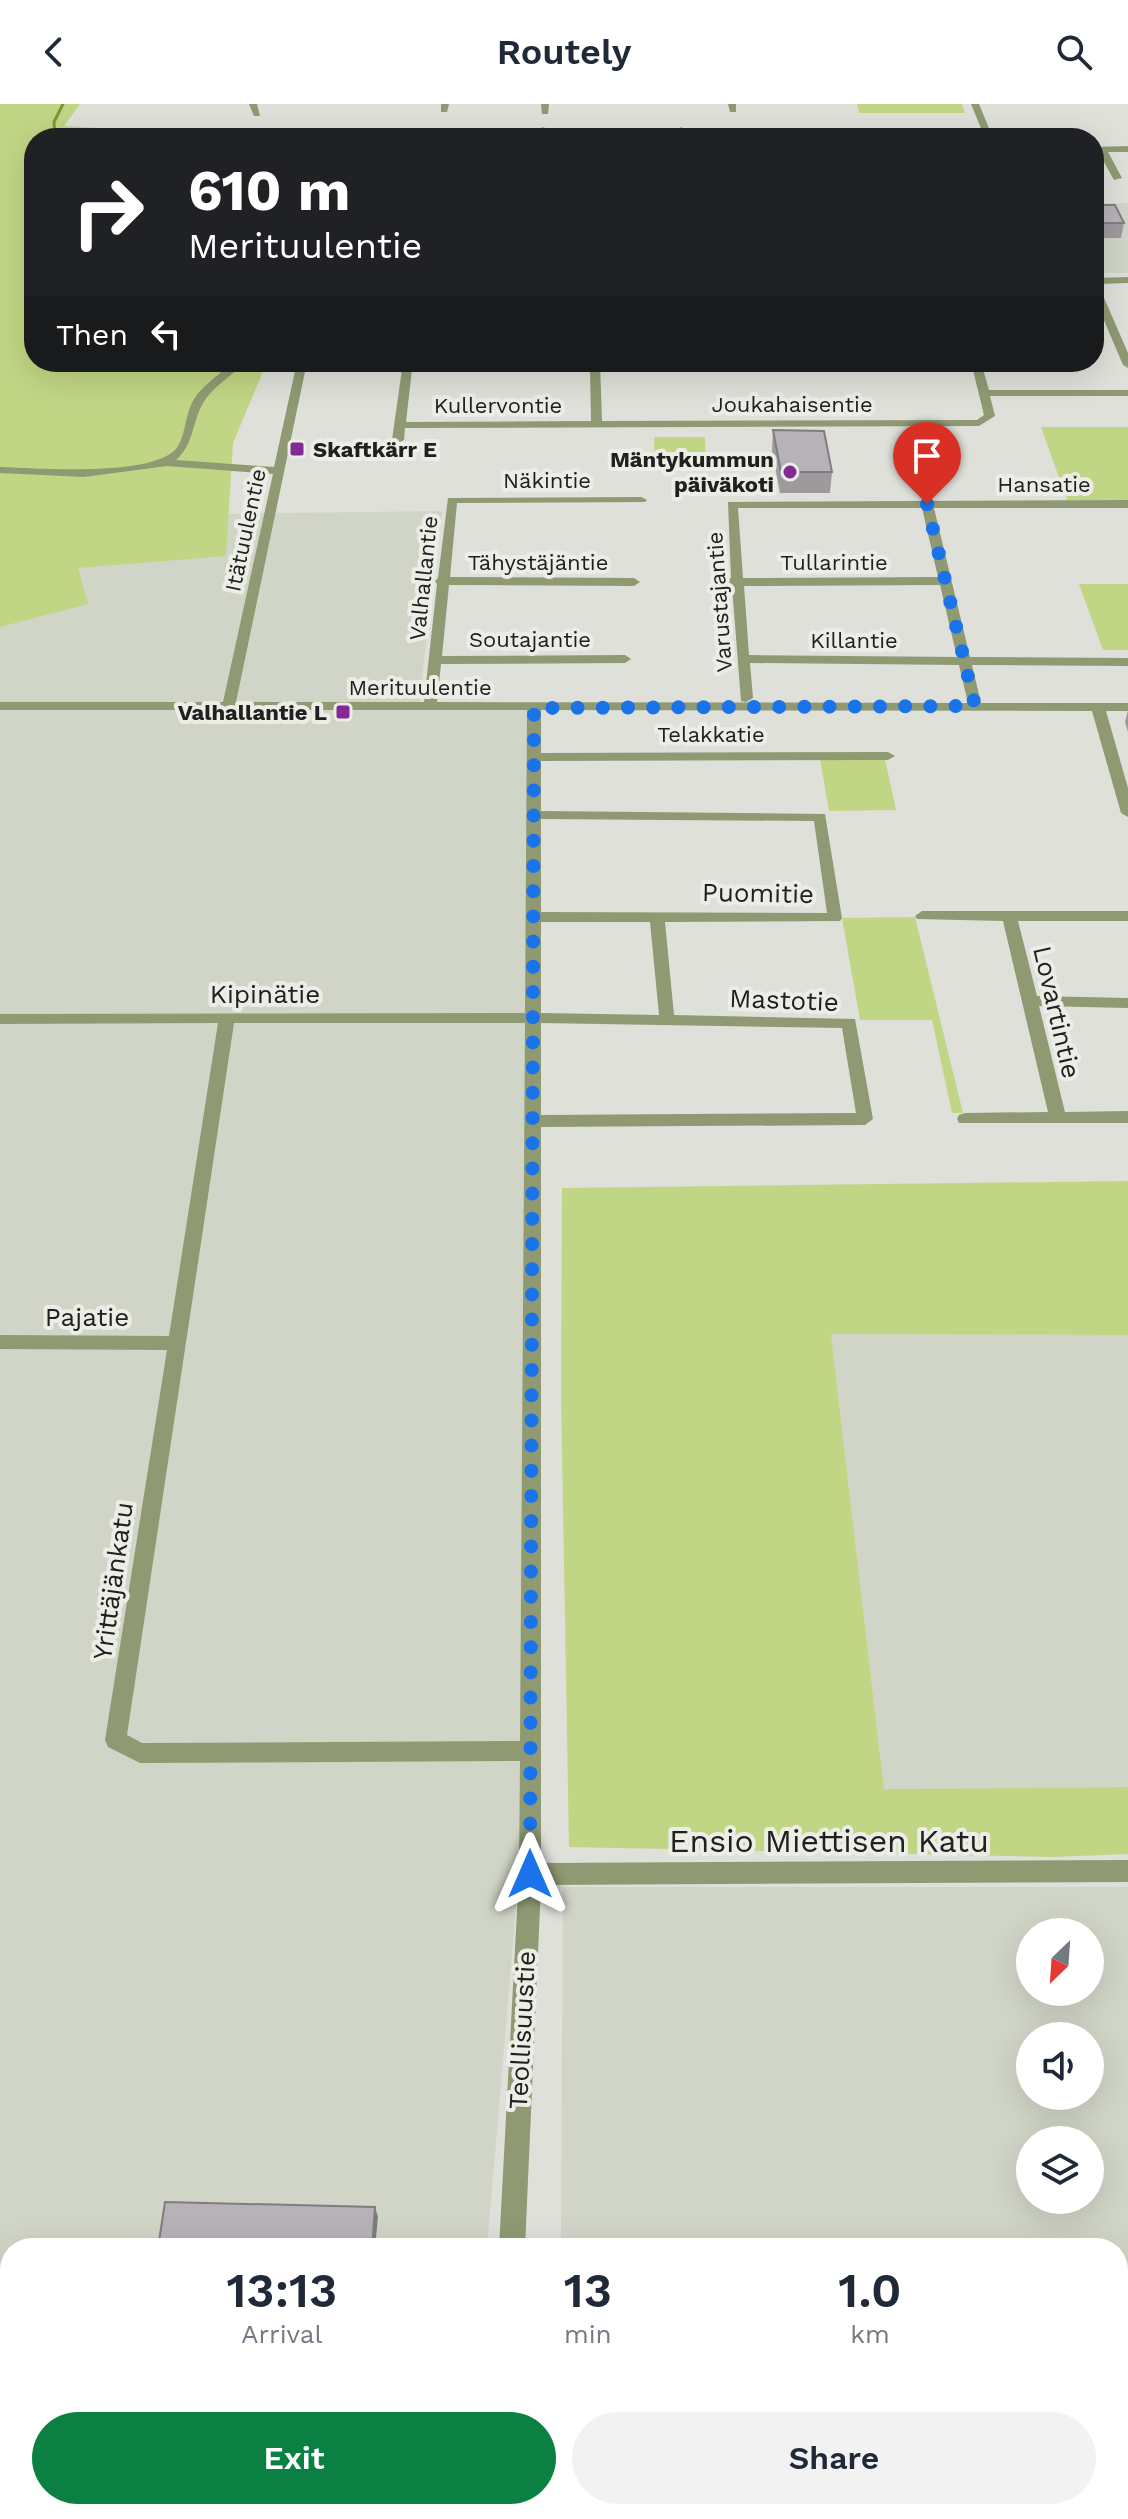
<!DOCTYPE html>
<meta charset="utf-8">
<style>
:root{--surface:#fff;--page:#f2f2f3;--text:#1f2937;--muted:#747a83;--accent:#0b8043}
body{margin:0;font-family:"Work Sans",sans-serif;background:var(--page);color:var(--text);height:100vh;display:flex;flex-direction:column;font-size:30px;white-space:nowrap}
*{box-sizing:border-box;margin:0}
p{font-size:26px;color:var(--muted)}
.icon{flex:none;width:44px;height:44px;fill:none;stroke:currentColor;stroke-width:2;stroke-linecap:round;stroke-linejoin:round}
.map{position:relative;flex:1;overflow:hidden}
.details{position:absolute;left:0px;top:2134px;width:1128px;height:282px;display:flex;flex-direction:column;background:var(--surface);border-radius:32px 32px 0 0;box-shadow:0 8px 32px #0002}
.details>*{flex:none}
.banner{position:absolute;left:24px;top:24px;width:1080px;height:244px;border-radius:32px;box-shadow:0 8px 32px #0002;background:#202124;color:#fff;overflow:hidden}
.needle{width:52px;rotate:205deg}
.buttons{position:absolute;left:1016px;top:1814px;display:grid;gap:16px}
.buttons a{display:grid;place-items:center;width:88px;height:88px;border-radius:50%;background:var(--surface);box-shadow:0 8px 32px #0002;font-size:40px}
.pin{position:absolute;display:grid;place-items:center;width:68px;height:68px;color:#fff;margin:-82px -34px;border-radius:50% 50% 50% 0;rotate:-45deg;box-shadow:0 0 8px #0007}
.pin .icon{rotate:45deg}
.me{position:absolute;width:88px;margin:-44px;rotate:0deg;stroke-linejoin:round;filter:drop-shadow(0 0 6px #0008)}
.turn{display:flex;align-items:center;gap:28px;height:168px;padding:0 32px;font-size:36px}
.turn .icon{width:104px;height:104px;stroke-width:2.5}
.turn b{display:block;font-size:56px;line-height:68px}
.then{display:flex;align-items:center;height:76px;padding:0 32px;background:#0003;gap:16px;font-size:30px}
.eta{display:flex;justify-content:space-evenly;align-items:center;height:136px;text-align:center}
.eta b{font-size:48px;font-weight:600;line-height:56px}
.action{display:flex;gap:16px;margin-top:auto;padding:16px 32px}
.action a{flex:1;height:92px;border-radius:48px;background:var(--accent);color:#fff;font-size:32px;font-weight:600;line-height:92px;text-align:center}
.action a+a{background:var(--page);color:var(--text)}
header{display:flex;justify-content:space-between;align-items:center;height:104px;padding:0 32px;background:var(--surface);font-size:36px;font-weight:600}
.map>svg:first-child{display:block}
.built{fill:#d0d5c7;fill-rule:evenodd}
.green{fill:#c1d685}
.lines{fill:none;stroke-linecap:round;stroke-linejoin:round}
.stream{stroke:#809631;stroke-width:3}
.minor{fill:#8f9a73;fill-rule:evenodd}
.wall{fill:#9d999d}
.shaded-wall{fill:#7f7d80}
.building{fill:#b6b2b7;stroke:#7f7d80;stroke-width:2}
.route{stroke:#1a73e8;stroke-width:14;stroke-dasharray:0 25.2}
.poi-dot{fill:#842995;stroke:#ebede6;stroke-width:3}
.labels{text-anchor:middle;stroke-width:8;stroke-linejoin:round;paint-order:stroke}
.far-street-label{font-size:22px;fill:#20211e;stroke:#ebede6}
.far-poi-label{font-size:22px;font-weight:bold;fill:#20211e;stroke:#ebede6;text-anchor:end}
.street-label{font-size:26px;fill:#20211e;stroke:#ebede6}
.near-street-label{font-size:32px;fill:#20211e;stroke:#ebede6}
</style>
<header><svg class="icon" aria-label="back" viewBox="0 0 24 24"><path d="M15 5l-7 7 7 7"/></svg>Routely<svg class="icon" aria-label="search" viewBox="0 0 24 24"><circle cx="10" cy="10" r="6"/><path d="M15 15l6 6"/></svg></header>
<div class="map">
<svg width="1128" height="2415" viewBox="0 0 1128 2415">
<rect width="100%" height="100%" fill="#dee0d9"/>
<path class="built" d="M1094,99H1128V169H1094Z
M442,407L419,598H0V413Z
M533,605L520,1756L487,2144H10V2188L0,2177V606Z
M831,1230L1128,1231V1683L884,1685Z
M563,1783H1128V2415H560V2406H1118V2144H561ZM1030,1828H1090V1888H1030ZM1030,1932H1090V1992H1030ZM1030,2036H1090V2096H1030Z
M68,2406H464L463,2415H67Z"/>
<path class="green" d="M0,0H80L64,22L201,30L361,27L360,34H34V258H267L233,339L226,452L78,464L88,500L0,523Z
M857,0H962L965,9H859Z
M1041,323H1128V396H1067Z
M654,333H705L706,365L655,364Z
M1079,480H1128V546H1103Z
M820,655H885L896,706L829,707Z
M915,813L963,1009H952L932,916H860L842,814Z
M1128,1077V1231L831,1230L884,1685L1128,1683V1750L1054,1753L569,1743L561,1290L562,1084Z
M0,2177L10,2188V2406H68L67,2415H0Z"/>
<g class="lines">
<path class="stream" d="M55,34L54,18L63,0"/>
<path class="minor" d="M249,0H257L260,12H254Z
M441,0H449L447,8H441Z
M541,0H549L548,10H542Z
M728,0H736V8H730Z
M971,0H979L993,34H985Z
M542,23L549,25L548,34H540Z
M681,23L685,26L686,34H678L677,26Z
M262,24L266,27L268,34H260L258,27Z
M797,25L801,28L802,34H794L793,28Z
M1128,42V48H1108L1122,74L1114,76L1099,49H1094V43Z
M1128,173V179L1098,180L1128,249V264L1123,261L1094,193V174Z
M234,258H245C232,272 213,282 203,299C192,319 194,340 176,356L274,363L297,258H307L236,598H424L437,480L435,477L438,474L448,394L641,393L647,396L645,398L457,399L450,473L634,474L640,478L634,482L449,481L442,552L625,551L631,555L625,559L441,560L437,598L968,599L959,561L750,559L753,594L746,598L741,597L732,482L717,478L731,474L728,398L1128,396V404H934L970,553L1128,554V562L972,561L981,599H1128V607H1106L1128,684V713L1121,709L1092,607L541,606V649L888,648L895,652L888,656L541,657V707L825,710L842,814L840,817L665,818L674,911L855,915L873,1015L865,1021L541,1023V1759L1128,1756V1778L541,1781L525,2144H499L519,1770L520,1657L140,1659L108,1643L105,1636L167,1246L0,1245V1231L169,1232L218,919L0,920V910L525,909L527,606H0V598H223L273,370L167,362L84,373L0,369V363C35,364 159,374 178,342C185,331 185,314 191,301C199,283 219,271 234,258ZM738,404H922L938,473L743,474ZM940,481L957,553L749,551L744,482ZM541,715L814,717L827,809L541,808ZM541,818H650L659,911L541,909ZM234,919H525L520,1637L142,1639L127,1631ZM541,919L842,924L856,1009L541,1011Z
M403,258H600L602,317L977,316L984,311L971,258H981L989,286H1128V292H990L995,312L979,322L405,324L404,336L398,339L392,336ZM412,265H590L591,317L406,318Z
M922,807H1128V817H1018L1037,892L1128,894V904L1039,902L1065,1008L1128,1007V1019H959L957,1015L959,1011L965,1009L1048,1008L1003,817L917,815L915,812Z
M484,2406H512V2415H484Z"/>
</g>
<path class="wall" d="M1094,101L1124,119L1121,134H1094Z
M773,326L832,368L830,389H780L772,347Z
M1128,606V628L1125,618Z"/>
<path class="shaded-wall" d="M375,2103L378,2113L375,2144H372Z"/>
<path class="building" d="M1094,101H1115L1124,119H1094Z
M773,326L824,327L832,368H781Z
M165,2098L375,2103L372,2144H158Z
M570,2406H896V2415H570Z"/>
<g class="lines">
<path class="route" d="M530,1770L534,604L975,602L927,400"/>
</g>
<g class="poi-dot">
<rect x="289" y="337" width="16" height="16" rx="4"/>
<circle cx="790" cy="368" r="8"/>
<rect x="335" y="600" width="16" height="16" rx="4"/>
</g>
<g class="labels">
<g class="far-street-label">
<text x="792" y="308">Joukahaisentie</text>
<text x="498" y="309">Kullervontie</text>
<text x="547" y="384">Näkintie</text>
<text x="1044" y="388">Hansatie</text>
<text transform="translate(245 426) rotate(-78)" y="8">Itätuulentie</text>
<text x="538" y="466">Tähystäjäntie</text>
<text x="834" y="466">Tullarintie</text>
<text transform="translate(423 474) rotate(-84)" y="8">Valhallantie</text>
<text transform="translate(719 498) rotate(-94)" y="8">Varustajantie</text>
<text x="530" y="543">Soutajantie</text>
<text x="854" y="544">Killantie</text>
<text x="420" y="591">Merituulentie</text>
<text x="711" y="638">Telakkatie</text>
</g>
<g class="far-poi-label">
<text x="313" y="353" text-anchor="start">Skaftkärr E</text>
<text x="774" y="363">Mäntykummun<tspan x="774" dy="25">päiväkoti</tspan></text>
<text x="327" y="616">Valhallantie L</text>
</g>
<g class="street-label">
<text transform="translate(758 789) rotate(1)" y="9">Puomitie</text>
<text x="265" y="899">Kipinätie</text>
<text transform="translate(784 896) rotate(2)" y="9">Mastotie</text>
<text transform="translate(1057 908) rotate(77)" y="9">Lovartintie</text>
<text x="87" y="1222">Pajatie</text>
<text transform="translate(113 1477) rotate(-82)" y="9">Yrittäjänkatu</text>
<text transform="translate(522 1926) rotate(-87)" y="9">Teollisuustie</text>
</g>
<g class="near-street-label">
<text x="829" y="1748">Ensio Miettisen Katu</text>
</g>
</g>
</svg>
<div class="buttons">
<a><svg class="needle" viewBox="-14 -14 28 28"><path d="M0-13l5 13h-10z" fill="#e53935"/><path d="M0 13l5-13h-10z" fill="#747a83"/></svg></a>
<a><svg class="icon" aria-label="sound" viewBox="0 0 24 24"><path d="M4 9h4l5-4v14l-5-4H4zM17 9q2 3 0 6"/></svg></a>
<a><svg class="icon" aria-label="layers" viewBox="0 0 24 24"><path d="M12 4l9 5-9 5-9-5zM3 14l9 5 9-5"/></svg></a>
</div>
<div class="pin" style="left:927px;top:400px;background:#d93025"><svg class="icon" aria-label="arrive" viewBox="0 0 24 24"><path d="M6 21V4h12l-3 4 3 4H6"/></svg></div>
<svg class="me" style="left:530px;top:1770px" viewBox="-20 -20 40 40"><path d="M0-17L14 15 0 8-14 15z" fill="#1a73e8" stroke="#fff" stroke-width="4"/></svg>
<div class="banner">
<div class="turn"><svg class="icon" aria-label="right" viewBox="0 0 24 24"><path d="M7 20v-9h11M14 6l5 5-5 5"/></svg><div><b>610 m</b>Merituulentie</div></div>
<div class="then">Then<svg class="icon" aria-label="left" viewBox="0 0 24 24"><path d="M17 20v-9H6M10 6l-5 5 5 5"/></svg></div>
</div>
<section class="details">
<div class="eta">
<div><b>13:13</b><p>Arrival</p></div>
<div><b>13</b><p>min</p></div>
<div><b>1.0</b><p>km</p></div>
</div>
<div class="action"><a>Exit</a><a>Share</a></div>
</section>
</div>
